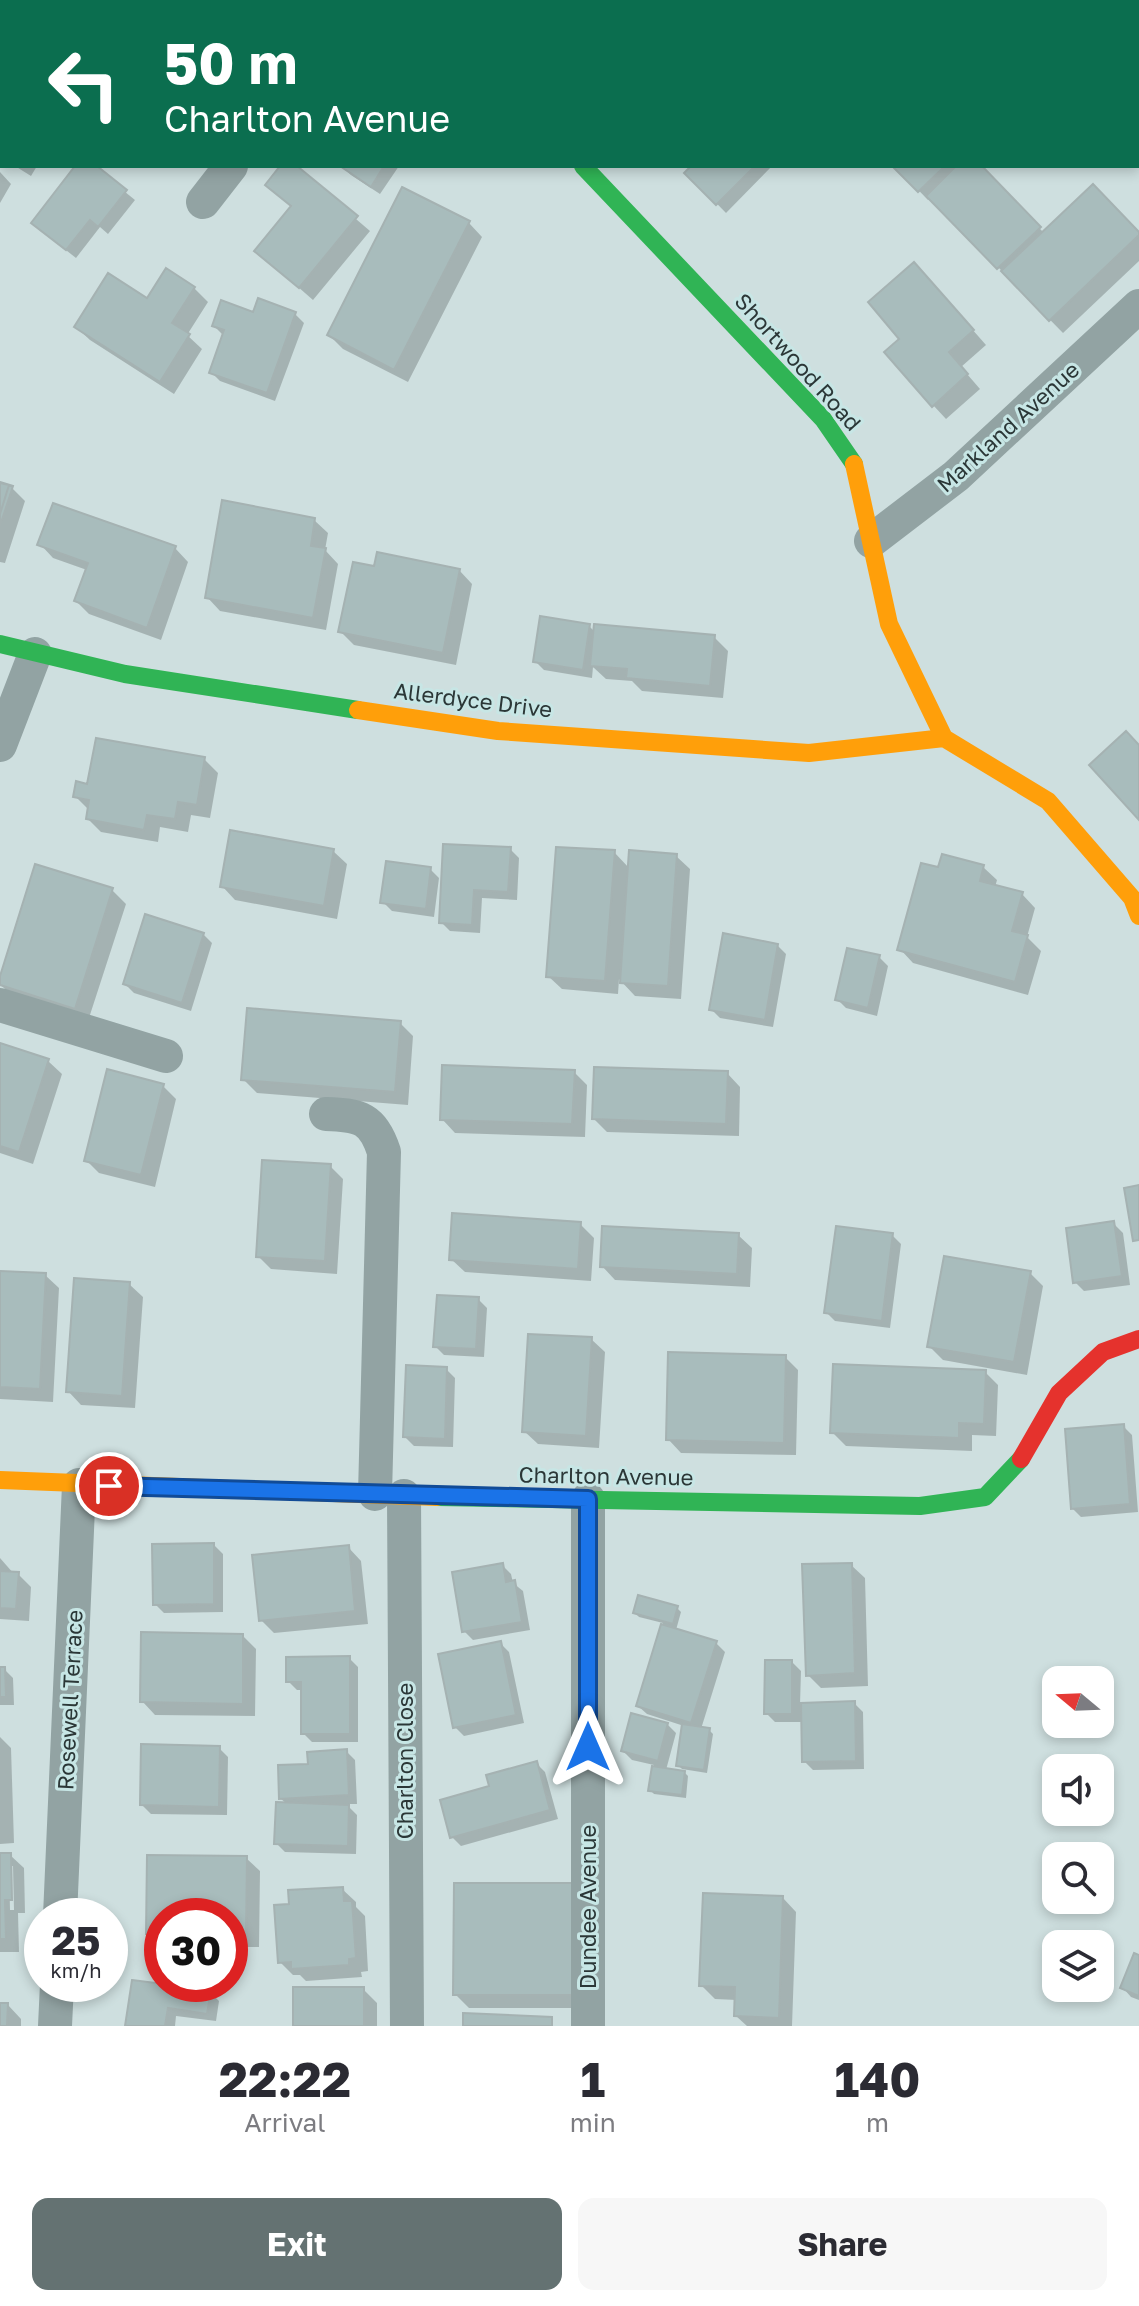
<!DOCTYPE html>
<style>
:root{--surface:#fff;--page:#f7f7f7;--text:#2b2b33;--muted:#7c7c81;--accent:#647272}
body{margin:0;font-family:"Golos Text",sans-serif;background:var(--page);color:var(--text);height:100vh;display:flex;flex-direction:column;font-size:30px;white-space:nowrap}
*{box-sizing:border-box;margin:0}
p{font-size:26px;color:var(--muted)}
.icon{flex:none;width:44px;height:44px;fill:none;stroke:currentColor;stroke-width:2;stroke-linecap:round;stroke-linejoin:round}
.map{position:relative;height:2026px;overflow:hidden}
.drawer{display:flex;flex-direction:column;background:var(--surface);flex:1}
.drawer>*{flex:none}
.top-card{position:absolute;left:0px;top:0px;width:1140px;height:168px;box-shadow:0 4px 12px #0003;background:#0b6e4f;color:#fff;overflow:hidden}
.needle{width:52px;rotate:289deg}
.tools{position:absolute;left:1042px;top:1666px;display:grid;gap:16px}
.tools a{display:grid;place-items:center;width:72px;height:72px;border-radius:16px;background:var(--surface);box-shadow:0 4px 12px #0003;font-size:40px}
.speed{position:absolute;left:24px;top:1898px;display:flex;gap:16px;font-size:40px;font-weight:700;text-align:center}
.speed>*{display:grid;place-content:center;width:104px;height:104px;border-radius:50%;background:var(--surface);box-shadow:0 4px 12px #0003;line-height:1}
.speed small{font-size:20px;font-weight:400}
.speed .limit{border:12px solid #d22;background:#fff;color:#111}
.pin{position:absolute;display:grid;place-items:center;width:68px;height:68px;color:#fff;margin:-34px;border:4px solid #fff;border-radius:50%;box-shadow:0 2px 8px #0007}
.me{position:absolute;width:88px;margin:-44px;rotate:0deg;stroke-linejoin:round;filter:drop-shadow(0 0 6px #0008)}
.turn{display:flex;align-items:center;gap:28px;height:168px;padding:0 32px;font-size:36px}
.turn .icon{width:104px;height:104px;stroke-width:2.5}
.turn b{display:block;font-size:56px;line-height:68px}
.eta{display:flex;justify-content:space-evenly;align-items:center;height:136px;text-align:center}
.eta b{font-size:48px;font-weight:700;line-height:56px}
.primary-button{display:flex;gap:16px;margin-top:auto;padding:16px 32px}
.primary-button a{flex:1;height:92px;border-radius:16px;background:var(--accent);color:#fff;font-size:32px;font-weight:700;line-height:92px;text-align:center}
.primary-button a+a{background:var(--page);color:var(--text)}
.map>svg:first-child{display:block}
.shadow{fill:#0003;fill-rule:evenodd}
.building{fill:#a8bcbc;stroke:#a5b2b2;stroke-width:2}
.lines{fill:none;stroke-linecap:round;stroke-linejoin:round}
.street{stroke:#92a3a3;stroke-width:34}
.fast{stroke:#30b455;stroke-width:18}
.slow{stroke:#ff9f0a;stroke-width:18}
.jam{stroke:#e5322d;stroke-width:18}
.route-casing{stroke:#114b97;stroke-width:20}
.route{stroke:#1a73e8;stroke-width:14}
.labels{text-anchor:middle;stroke-width:6;stroke-linejoin:round;paint-order:stroke}
.street-label{font-size:22px;fill:#2b3737;stroke:#c7e6e5}
</style>
<div class="map">
<svg width="1139" height="2026" viewBox="0 0 1139 2026">
<rect width="100%" height="100%" fill="#cedfdf"/>
<path class="shadow" d="M214,0H293L291,2H212Z
M904,0H934L932,2H906Z
M1139,15V70L1138,69Z
M15,166H37L31,176Z
M78,166H93L135,200L108,234L100,227L76,258L43,232Z
M283,166H294L370,231L313,300L257,251L292,207L268,185Z
M342,166H399L380,194L351,175Z
M694,166H772L726,213L687,173Z
M895,166H979L1044,233L1139,234V261L1063,333L930,198L928,200Z
M0,172L11,184L0,203Z
M469,223L482,237L408,382L343,349L329,335Z
M167,271L194,288L208,302L187,335L202,349L174,394L90,340L76,327L148,301Z
M927,278L986,345L961,367L980,389L946,419L933,405L902,339Z
M295,314L304,323L275,401L220,381L211,372L224,336L214,326Z
M0,484L12,488L25,501L5,563L0,562Z
M314,520L328,533L325,550L338,564L326,630L220,611L207,597Z
M40,544L175,548L188,562L161,640L89,614L76,601L87,570L53,558Z
M375,568L459,570L472,584L456,665L354,645L341,632Z
M589,626L595,632L714,637L728,651L723,698L642,691L632,681L606,679L593,667L592,678L544,670L535,661Z
M204,759L218,773L210,818L191,815L188,832L160,827L158,842L101,832L88,819L89,810L76,797L89,786Z
M510,849L519,858L517,900L482,898L480,933L450,931L441,922Z
M333,851L347,864L337,919L235,900L222,886Z
M614,852L630,869L676,856L690,869L681,999L635,996L619,979L618,994L562,989L548,976Z
M983,867L997,880L995,887L1022,894L1035,908L1027,937L1041,951L1028,995L913,963L900,949Z
M430,869L439,878L434,917L392,911L383,902Z
M112,890L126,904L88,1021L13,997L0,984Z
M203,934L212,943L191,1011L134,993L125,984Z
M777,945L786,954L773,1027L720,1018L711,1009Z
M879,957L888,966L877,1016L846,1008L837,999Z
M400,1023L413,1036L408,1105L257,1093L243,1079Z
M0,1045L48,1061L62,1074L33,1164L0,1153Z
M574,1072L587,1085L585,1137L455,1133L442,1119Z
M727,1073L740,1087L739,1136L607,1132L594,1119Z
M163,1086L176,1099L155,1187L99,1173L86,1160Z
M330,1166L343,1179L337,1274L271,1269L258,1256Z
M580,1224L594,1238L591,1281L465,1272L451,1259Z
M1114,1224L1123,1233L1130,1285L1084,1291L1075,1282Z
M738,1235L752,1248L750,1287L615,1280L602,1266Z
M892,1235L901,1244L890,1328L835,1321L826,1312Z
M0,1273L45,1275L59,1288L53,1402L0,1399Z
M1030,1273L1043,1286L1027,1375L943,1360L929,1346Z
M129,1284L143,1297L135,1408L81,1405L68,1391Z
M478,1299L487,1308L484,1357L444,1355L435,1346Z
M591,1339L605,1352L599,1448L538,1444L524,1431Z
M785,1357L798,1370L796,1455L681,1453L668,1439Z
M446,1369L455,1378L453,1447L414,1446L405,1437Z
M985,1372L998,1385L996,1436L972,1435V1451L846,1446L832,1432Z
M1123,1426L1132,1435L1138,1512L1081,1517L1072,1508Z
M214,1545L223,1554V1612L164,1613L155,1604Z
M348,1547L361,1561L368,1624L274,1633L261,1620Z
M0,1558L14,1574H18L31,1587L29,1621L0,1619Z
M502,1565L511,1574L513,1583L523,1591L530,1630L473,1640L464,1631Z
M851,1565L865,1578L868,1686L821,1688L808,1675Z
M677,1608L681,1612L676,1630L716,1643L725,1652L701,1729L709,1730L713,1734L707,1773L682,1769L678,1765L684,1726L647,1714L638,1706L663,1623L639,1617L635,1613Z
M243,1636L256,1649L255,1716L155,1715L142,1701Z
M500,1643L509,1652L524,1723L464,1736L455,1727Z
M349,1658L358,1667V1742H312L303,1733V1690H297L288,1681Z
M792,1662L801,1671L800,1705L854,1703L863,1712L864,1769L813,1770L804,1761L803,1722H775L766,1713Z
M0,1669H4L13,1678L14,1705H0Z
M664,1721L676,1733L666,1770L684,1772L688,1776L686,1798L654,1794L650,1790L654,1765L632,1760L623,1751Z
M0,1737L11,1748L14,1843L0,1844Z
M219,1748L228,1757L227,1815L151,1814L142,1805Z
M346,1751L355,1760L357,1804H346L357,1815L356,1854L285,1852L276,1843L287,1804L281,1799L310,1766Z
M536,1763L545,1772L558,1819L461,1846L452,1837Z
M0,1855H10L24,1868L25,1913H18L19,1952H0ZM9,1866H13L14,1910H10Z
M149,1857L246,1858L260,1871L259,1947H230V1916H162V1947L148,1933Z
M456,1885L588,2008H469L455,1994Z
M342,1889L356,1902V1907L365,1916L368,1971L361,1972L362,1977L306,1981L300,1975H293L280,1962L291,1906Z
M783,1898L796,1912L792,2026H747L736,2016L737,2000L715,1999L701,1985Z
M1139,1957V2000L1131,1997L1123,1988Z
M133,1982L210,1992L219,2001L216,2021L176,2016L175,2026H127Z
M363,1989L377,2003V2026H295Z
M0,2005H8L21,2019V2026H0Z"/>
<path class="building" d="M19,0H73L75,2H17Z
M211,0H268L267,2H210Z
M757,0H853L855,2H755Z
M0,67L2,68V155L0,153Z
M75,166H97L127,190L98,227L90,220L66,250L31,223Z
M280,166H297L358,216L299,288L254,251L291,206L265,185Z
M340,166H384L371,187Z
M691,166H755L716,205L684,173Z
M892,166H945L918,192Z
M956,166H982L1041,227L997,269L926,196Z
M1093,184L1139,232V235L1049,321L1001,271Z
M402,187L470,221L394,370L327,335Z
M914,262L974,330L949,352L968,374L932,407L884,352L899,339L868,302Z
M166,268L195,287L172,323L190,334L160,382L74,327L108,273L147,298Z
M258,298L296,312L267,393L209,373L224,330L212,326L221,300L253,312Z
M0,482L13,486L0,526Z
M0,483L9,485L0,514Z
M222,500L315,518L311,546L326,548L313,618L205,598Z
M53,503L176,546L147,628L74,601L88,563L37,545Z
M377,552L460,569L443,653L338,632L353,562L374,566Z
M540,616L590,624L583,670L533,662Z
M594,624L715,635L710,686L626,678L627,669L590,666Z
M1126,731L1139,745V820L1089,765Z
M96,738L205,757L197,805L178,802L175,819L147,815L144,830L86,819L89,800L73,797L76,781L87,784Z
M230,830L334,849L324,906L220,887Z
M443,844L511,847L508,892L474,890L472,925L439,923Z
M556,847L615,850L605,981L546,977Z
M629,850L677,854L668,986L620,983Z
M942,854L984,865L980,881L1023,892L1012,931L1028,935L1015,982L897,950L921,863L938,867Z
M386,861L431,867L426,909L380,903Z
M35,864L113,888L75,1009L0,985V976Z
M145,914L204,933L182,1003L123,984Z
M723,933L778,944L765,1020L709,1010Z
M847,948L880,955L868,1008L835,1000Z
M247,1008L401,1021L395,1092L241,1080Z
M0,1043L49,1059L19,1152L0,1146Z
M442,1065L575,1070L572,1124L440,1120Z
M594,1067L728,1071L726,1124L592,1119Z
M107,1069L164,1084L141,1175L84,1161Z
M262,1160L331,1164L325,1261L256,1257Z
M1139,1185V1240L1133,1241L1124,1188Z
M452,1213L581,1222L578,1269L449,1260Z
M1114,1221L1122,1276L1073,1283L1066,1228Z
M602,1226L739,1233L737,1274L600,1267Z
M836,1226L893,1233L882,1321L824,1313Z
M944,1256L1031,1271L1014,1362L927,1347Z
M0,1271L46,1273L40,1389L0,1387Z
M74,1278L130,1282L122,1396L66,1392Z
M437,1295L479,1297L476,1349L433,1347Z
M528,1334L592,1337L586,1436L522,1432Z
M668,1352L786,1355L784,1443L666,1440Z
M833,1364L986,1370L984,1424L959,1423V1438L830,1433Z
M406,1365L447,1367L445,1439L403,1437Z
M1124,1424L1130,1504L1071,1509L1065,1429Z
M214,1543V1604L153,1605L152,1544Z
M349,1545L355,1611L259,1621L252,1555Z
M503,1563L506,1582L515,1580L522,1622L462,1632L452,1572Z
M852,1563L855,1673L806,1676L802,1564Z
M0,1571L19,1572L16,1609L0,1608Z
M638,1595L678,1606L673,1624L633,1613Z
M661,1624L717,1641L691,1723L636,1706Z
M141,1632L243,1634V1704L140,1702Z
M501,1641L516,1715L453,1728L438,1654Z
M350,1656V1734H301V1682H286V1657Z
M765,1660H792V1714H764Z
M0,1667H5L6,1697H0Z
M855,1701L856,1761L802,1762L801,1703Z
M631,1713L668,1723L658,1761L621,1751Z
M682,1724L710,1728L704,1770L676,1766Z
M141,1744L220,1746L219,1807L140,1805Z
M347,1749L349,1795L279,1799L278,1765L308,1764L307,1752Z
M537,1761L550,1810L450,1838L440,1800L489,1786L486,1775Z
M652,1766L685,1771L682,1795L648,1791Z
M276,1802L349,1805L348,1846L274,1844Z
M0,1853H11L12,1900H5L6,1939H0Z
M147,1855L247,1856L246,1934H230V1916H162V1934H146Z
M454,1883H576V1995H453Z
M343,1887L344,1901H352L356,1958L349,1959V1965L291,1969V1962L278,1963L274,1905L289,1904L288,1890Z
M703,1893L783,1896L779,2018L734,2016L735,1987L699,1986Z
M1134,1953L1139,1955V1996L1120,1988Z
M132,1980L211,1990L207,2014L168,2008L165,2026H125Z
M293,1987H364V2026H293Z
M0,2003H8L7,2026H0Z
M463,2013L552,2017V2026H463Z"/>
<g class="lines">
<path class="street" d="M355,2L357,0
M548,2L550,0
M203,202L231,166
M871,541L956,476L1139,306
M0,745L35,654
M0,1005L166,1056
M326,1114C360,1115 373,1118 384,1152L375,1494
M404,1496L407,2026
M60,1916L79,1485
M55,2026L57,1984
M588,2026V1499"/>
<path class="fast" d="M583,166L823,419L854,464
M0,644L125,674L358,710
M437,1497L920,1506L985,1497L1021,1459"/>
<path class="slow" d="M854,464L889,624L944,738L1048,801L1132,898L1139,916
M358,710L498,731L809,753L944,738
M0,1480L437,1497"/>
<path class="jam" d="M418,0L420,2
M1021,1459L1059,1393L1103,1352L1139,1339"/>
</g>
<g class="lines">
<g class="route-casing">
<path id="route" d="M109,1486L588,1499V1747"/>
</g>
<use href="#route" class="route"/>
</g>
<g class="labels">
<g class="street-label">
<text transform="translate(798 362) rotate(48)" y="8">Shortwood Road</text>
<text transform="translate(1008 427) rotate(-42)" y="8">Markland Avenue</text>
<text transform="translate(473 700) rotate(7)" y="8">Allerdyce Drive</text>
<text transform="translate(606 1476) rotate(1)" y="8">Charlton Avenue</text>
<text transform="translate(70 1700) rotate(-87)" y="8">Rosewell Terrace</text>
<text transform="translate(405 1761) rotate(-90)" y="8">Charlton Close</text>
<text transform="translate(588 1907) rotate(-90)" y="8">Dundee Avenue</text>
</g>
</g>
</svg>
<div class="tools">
<a><svg class="needle" viewBox="-14 -14 28 28"><path d="M0-13l5 13h-10z" fill="#e53935"/><path d="M0 13l5-13h-10z" fill="#7c7c81"/></svg></a>
<a><svg class="icon" aria-label="sound" viewBox="0 0 24 24"><path d="M4 9h4l5-4v14l-5-4H4zM17 9q2 3 0 6"/></svg></a>
<a><svg class="icon" aria-label="search" viewBox="0 0 24 24"><circle cx="10" cy="10" r="6"/><path d="M15 15l6 6"/></svg></a>
<a><svg class="icon" aria-label="layers" viewBox="0 0 24 24"><path d="M12 4l9 5-9 5-9-5zM3 14l9 5 9-5"/></svg></a>
</div>
<div class="speed"><div>25<small>km/h</small></div><div class="limit">30</div></div>
<div class="pin" style="left:109px;top:1486px;background:#d93025"><svg class="icon" aria-label="arrive" viewBox="0 0 24 24"><path d="M6 21V4h12l-3 4 3 4H6"/></svg></div>
<svg class="me" style="left:588px;top:1747px" viewBox="-20 -20 40 40"><path d="M0-17L14 15 0 8-14 15z" fill="#1a73e8" stroke="#fff" stroke-width="4"/></svg>
<div class="top-card">
<div class="turn"><svg class="icon" aria-label="left" viewBox="0 0 24 24"><path d="M17 20v-9H6M10 6l-5 5 5 5"/></svg><div><b>50 m</b>Charlton Avenue</div></div>
</div>
</div>
<section class="drawer">
<div class="eta">
<div><b>22:22</b><p>Arrival</p></div>
<div><b>1</b><p>min</p></div>
<div><b>140</b><p>m</p></div>
</div>
<div class="primary-button"><a>Exit</a><a>Share</a></div>
</section>
